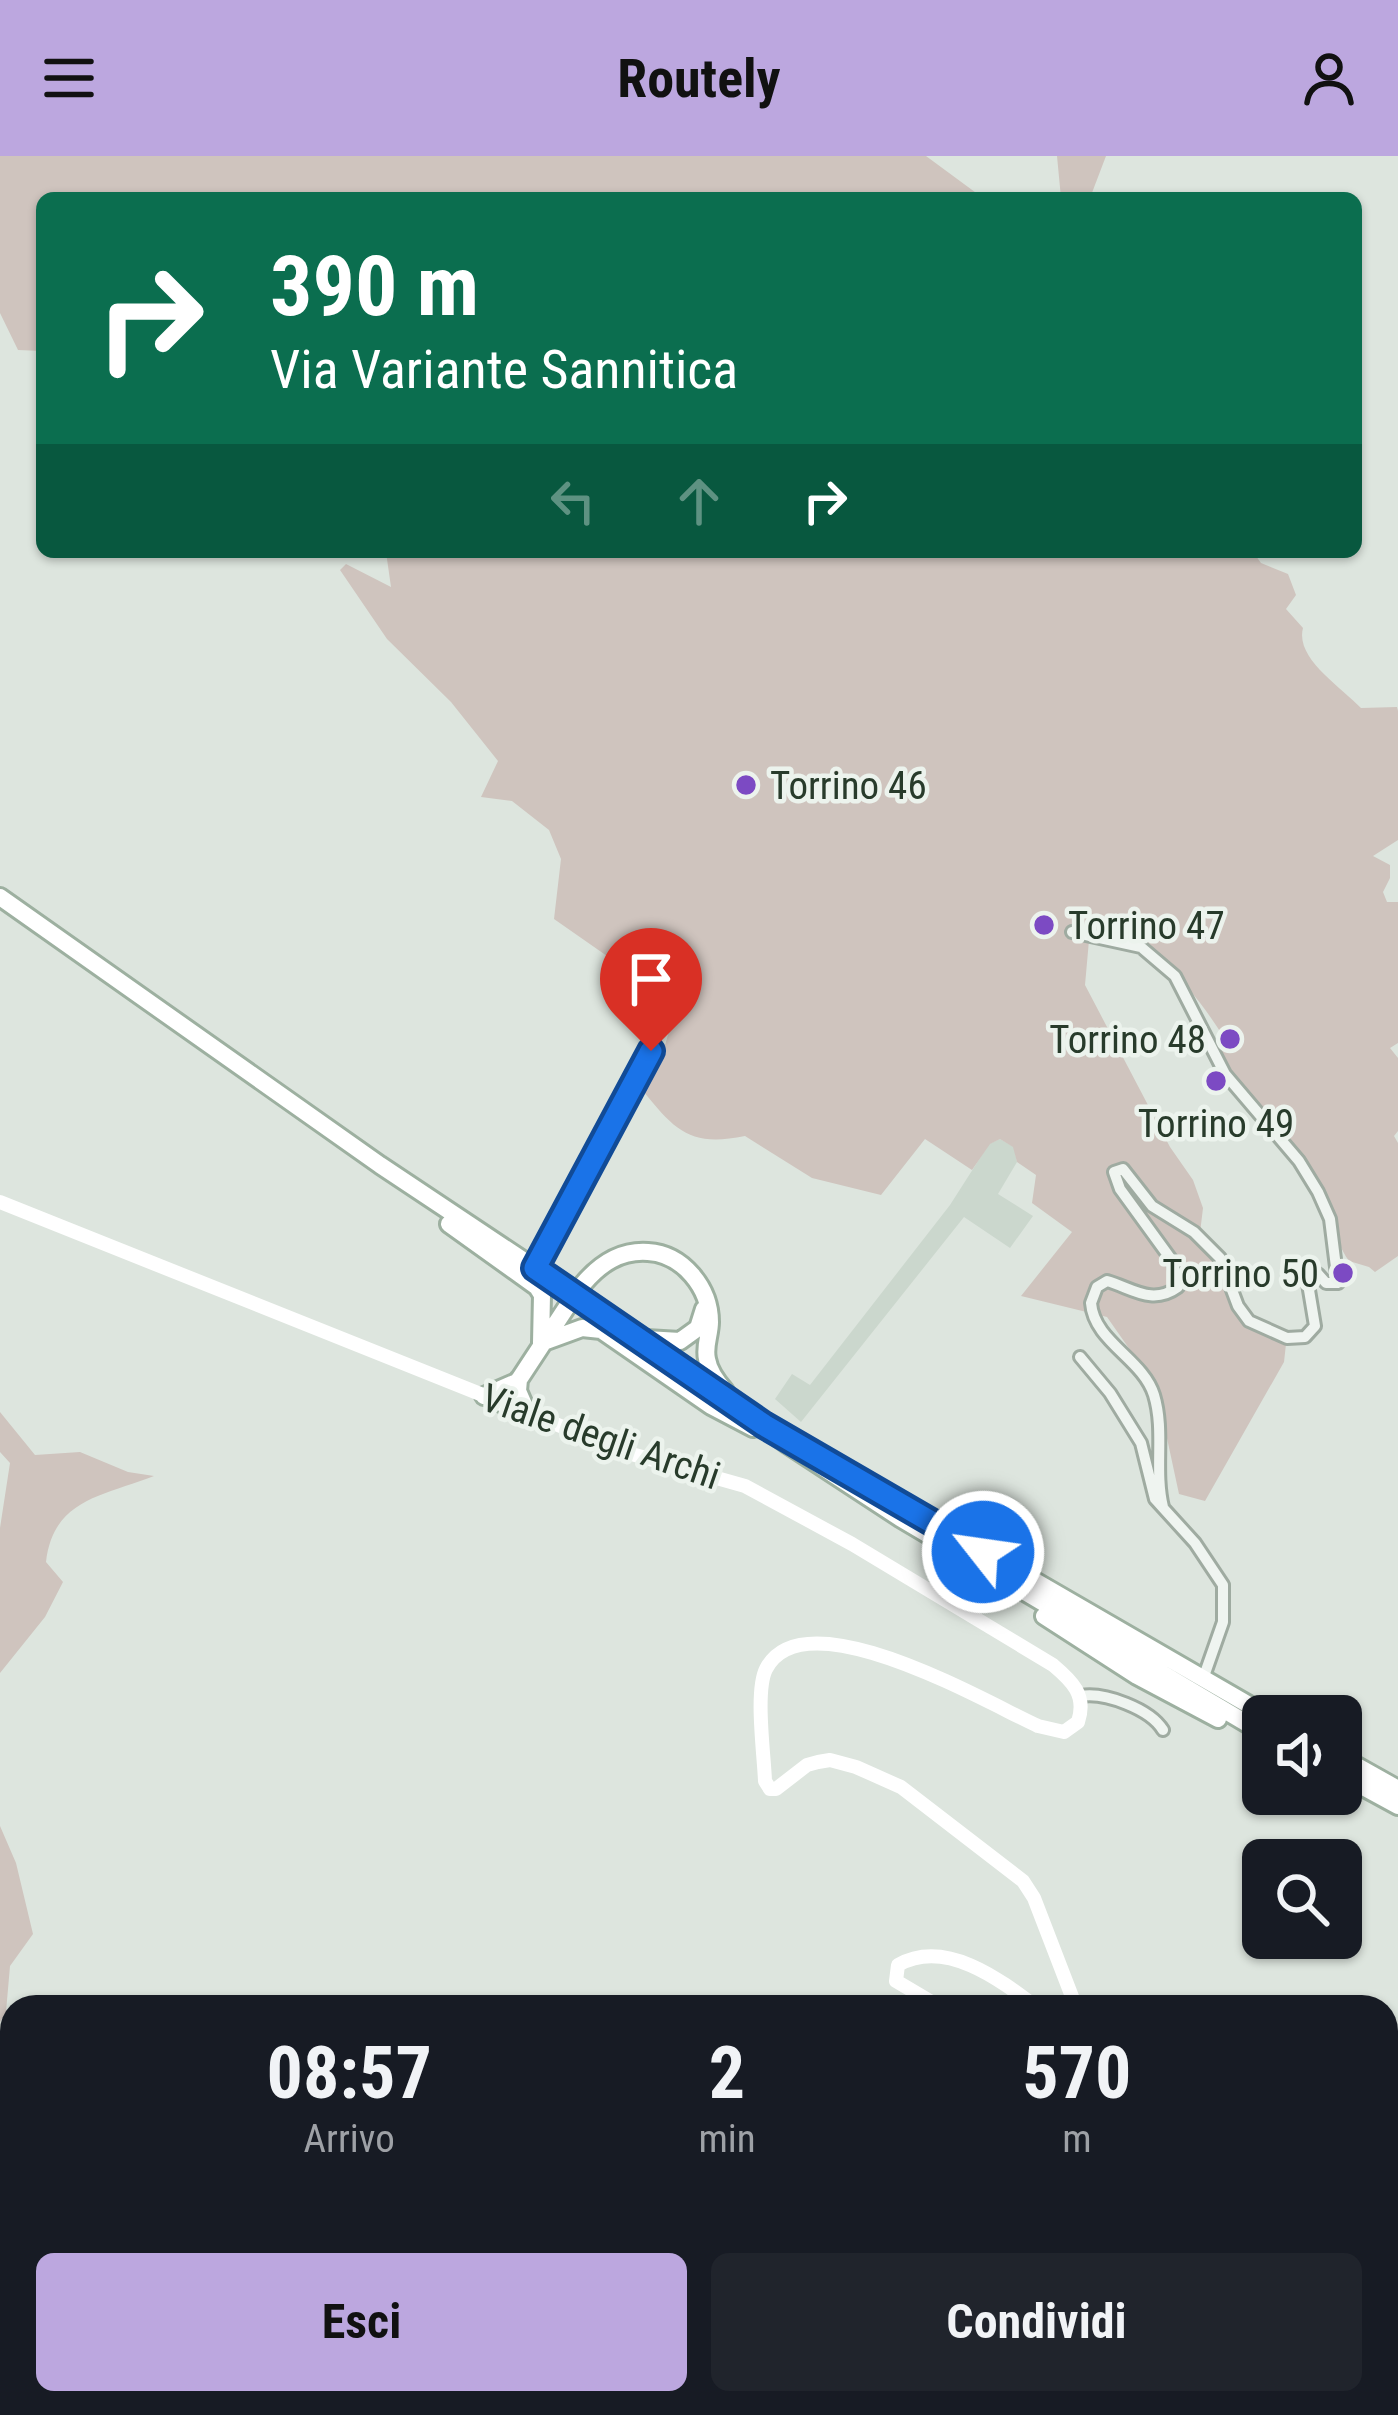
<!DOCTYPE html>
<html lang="it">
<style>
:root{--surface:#171b24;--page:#20242c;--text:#f1f3f6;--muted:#9ea1a6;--accent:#bca7df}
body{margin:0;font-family:"Roboto Condensed",sans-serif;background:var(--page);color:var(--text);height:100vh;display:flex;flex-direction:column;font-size:45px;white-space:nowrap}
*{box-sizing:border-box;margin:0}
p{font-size:39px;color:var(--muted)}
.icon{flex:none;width:66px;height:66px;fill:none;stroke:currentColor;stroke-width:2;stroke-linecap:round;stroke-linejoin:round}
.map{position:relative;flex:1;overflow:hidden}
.sheet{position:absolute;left:0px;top:1839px;width:1398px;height:420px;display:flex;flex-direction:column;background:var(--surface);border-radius:36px 36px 0 0;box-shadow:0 3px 9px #0004}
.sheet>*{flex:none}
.hud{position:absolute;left:36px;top:36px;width:1326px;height:366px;border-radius:18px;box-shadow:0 3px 9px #0004;background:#0b6e4f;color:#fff;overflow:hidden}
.fabs{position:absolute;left:1242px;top:1539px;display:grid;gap:24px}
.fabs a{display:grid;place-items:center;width:120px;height:120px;border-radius:18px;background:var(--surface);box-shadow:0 3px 9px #0004;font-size:60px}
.pin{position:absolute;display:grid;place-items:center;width:102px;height:102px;color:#fff;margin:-123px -51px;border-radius:50% 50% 50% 0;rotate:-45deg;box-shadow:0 0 12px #0007}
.pin .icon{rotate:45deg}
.me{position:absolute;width:132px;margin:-66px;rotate:300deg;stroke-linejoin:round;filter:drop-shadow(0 0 9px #0008)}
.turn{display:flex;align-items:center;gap:42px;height:252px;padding:0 36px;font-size:54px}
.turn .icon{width:156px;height:156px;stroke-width:2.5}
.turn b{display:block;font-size:84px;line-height:102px}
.lanes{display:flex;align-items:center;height:114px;padding:0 36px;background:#0003;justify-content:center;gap:60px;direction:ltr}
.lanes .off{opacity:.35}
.eta{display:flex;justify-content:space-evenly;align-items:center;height:204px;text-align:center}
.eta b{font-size:72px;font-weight:700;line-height:84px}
.cta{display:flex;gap:24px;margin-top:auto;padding:24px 36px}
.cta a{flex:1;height:138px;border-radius:18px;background:var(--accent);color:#111;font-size:48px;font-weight:700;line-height:138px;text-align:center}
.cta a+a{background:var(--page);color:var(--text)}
header{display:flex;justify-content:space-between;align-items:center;height:156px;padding:0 36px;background:var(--accent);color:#111;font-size:54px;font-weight:700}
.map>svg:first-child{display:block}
.built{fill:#cbd7cd}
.green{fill:#cfc4be}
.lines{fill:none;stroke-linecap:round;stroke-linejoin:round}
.street-casing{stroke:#9faba1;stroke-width:16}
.primary-casing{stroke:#9db0a0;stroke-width:22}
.street{stroke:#eff4f0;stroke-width:10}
.secondary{stroke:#fff;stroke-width:14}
.primary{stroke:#fff;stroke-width:16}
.route-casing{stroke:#114b97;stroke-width:30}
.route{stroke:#1a73e8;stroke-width:21}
.poi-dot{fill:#7c4ac3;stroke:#ecf3ed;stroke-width:4.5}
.labels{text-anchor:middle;stroke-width:9;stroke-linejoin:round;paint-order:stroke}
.poi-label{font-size:39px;fill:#283b2b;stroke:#ecf3ed;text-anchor:start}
.street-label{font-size:39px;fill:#283b2b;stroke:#ecf3ed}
</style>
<header><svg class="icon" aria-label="menu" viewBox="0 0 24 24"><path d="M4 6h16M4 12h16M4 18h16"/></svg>Routely<svg class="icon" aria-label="person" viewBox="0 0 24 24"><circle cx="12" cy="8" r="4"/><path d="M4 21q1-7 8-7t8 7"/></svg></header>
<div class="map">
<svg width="1398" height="2259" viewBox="0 0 1398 2259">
<rect width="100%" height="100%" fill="#dde5de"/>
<path class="built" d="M1000,983L1014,991L1017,1006L998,1038L1033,1060L1010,1092L964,1061L801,1266L775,1243L792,1218L810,1229L950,1049L989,988Z"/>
<path class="green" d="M0,0H926L983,42H42V195L18,194L0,157Z
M1057,0H1106L1090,42H1061Z
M386,396H1253L1261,407L1288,418L1296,439L1286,453L1303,472C1295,502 1340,530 1361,552L1397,551L1398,555V684L1373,700L1390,709V722L1383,736L1387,746H1398V887L1390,892L1398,902V975L1394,980L1398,987V1100L1375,1116L1369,1111L1349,1105C1331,1080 1332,1049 1316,1026C1286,981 1246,944 1218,896L1228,888C1192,830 1158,789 1090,773L1085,829L1170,991L1193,1024L1203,1052L1199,1085C1229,1112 1223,1151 1249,1170C1260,1177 1274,1182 1286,1188L1284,1206L1205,1345L1179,1338L1156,1231L1107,1161L1021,1140L1072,1076L1032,1047L1036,1019L1017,1006L1013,991L1000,983L990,988L972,1014L925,983L881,1039L812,1022L745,980C692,991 676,976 644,936L646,920L663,896L675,855L660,837L554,763L561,703L549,674L512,645L481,641L498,605L451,546L387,483L340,414L346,408L391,431Z
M0,1256L35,1299L80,1296L128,1316L154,1320C103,1340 53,1343 46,1406L63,1426L45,1461L0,1517V1372L10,1307L0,1296Z
M0,1670L16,1707L33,1778L10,1810L6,1856L0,1866Z"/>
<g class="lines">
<g class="street-casing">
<path id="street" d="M1072,776L1141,791L1175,820L1225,918L1299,1005L1318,1036L1330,1063L1338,1127H1326L1318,1118L1307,1122L1315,1170L1305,1181L1287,1182L1249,1165L1238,1150L1220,1102L1194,1076L1152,1050L1123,1013L1114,1016L1120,1033L1173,1106L1178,1131C1152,1150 1132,1132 1107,1125L1097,1131L1091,1147C1094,1186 1143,1203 1154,1239C1165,1275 1154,1314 1163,1351
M535,1112L651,895
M1080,1201L1110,1237L1141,1287L1155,1343L1195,1387L1223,1429V1466L1203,1523
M1081,1540C1105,1536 1150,1553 1163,1574"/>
</g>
<g class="primary-casing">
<path id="primary" d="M0,741L380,1009L640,1182L787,1288L900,1362L1263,1577
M449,1068L537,1131L542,1139L541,1187
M583,1128C600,1108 620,1094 648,1096C683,1098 710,1132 710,1166C710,1179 704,1190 707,1203C709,1216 717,1226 725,1235
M646,1183L680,1185L698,1172L704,1153
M541,1187L582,1172L601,1174L711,1250L753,1272
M519,1223L518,1235L528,1258
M484,1240L514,1227
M503,1248L570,1146
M869,1329L1268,1560
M1044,1460L1137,1520L1218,1563
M1341,1601L1398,1633
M1341,1619L1398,1650"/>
</g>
<use href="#street" class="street"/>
<path class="secondary" d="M0,1046L628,1297L745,1330L852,1388L1053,1509C1072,1525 1087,1539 1078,1566L1064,1576L1038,1570C987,1547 804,1439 766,1513C755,1535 764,1598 765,1625L770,1633H776L807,1609L818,1606L830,1604L856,1611L901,1631L1023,1725L1034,1742L1076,1851
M940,1851L896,1825L898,1809C945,1782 999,1823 1036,1851
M1133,2247L1137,2259"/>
<use href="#primary" class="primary"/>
</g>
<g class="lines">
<g class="route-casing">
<path id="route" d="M651,895L535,1112L764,1269L983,1396"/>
</g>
<use href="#route" class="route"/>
</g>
<g class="poi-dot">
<circle cx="746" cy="629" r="12"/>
<circle cx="1044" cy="769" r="12"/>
<circle cx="1230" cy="883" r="12"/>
<circle cx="1216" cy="925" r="12"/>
<circle cx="1343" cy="1117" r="12"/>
</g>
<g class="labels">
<g class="poi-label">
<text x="770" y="643">Torrino 46</text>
<text x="1068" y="783">Torrino 47</text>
<text x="1206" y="897" text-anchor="end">Torrino 48</text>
<text x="1216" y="981" text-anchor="middle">Torrino 49</text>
<text x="1319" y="1131" text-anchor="end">Torrino 50</text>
</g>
<g class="street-label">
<text transform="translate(601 1280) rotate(19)" y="14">Viale degli Archi</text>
</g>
</g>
</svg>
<div class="fabs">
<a><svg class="icon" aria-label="sound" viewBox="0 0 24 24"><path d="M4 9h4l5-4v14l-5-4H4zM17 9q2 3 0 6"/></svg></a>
<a><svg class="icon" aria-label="search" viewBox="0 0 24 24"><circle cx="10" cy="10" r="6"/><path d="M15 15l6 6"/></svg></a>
</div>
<div class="pin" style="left:651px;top:895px;background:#d93025"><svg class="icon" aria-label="arrive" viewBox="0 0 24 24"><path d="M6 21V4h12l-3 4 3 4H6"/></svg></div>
<svg class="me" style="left:983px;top:1396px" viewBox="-20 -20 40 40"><circle r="17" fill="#1a73e8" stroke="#fff" stroke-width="3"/><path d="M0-11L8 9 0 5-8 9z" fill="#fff"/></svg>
<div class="hud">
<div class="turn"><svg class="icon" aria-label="right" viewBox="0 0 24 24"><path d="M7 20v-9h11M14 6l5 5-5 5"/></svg><div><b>390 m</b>Via Variante Sannitica</div></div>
<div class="lanes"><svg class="icon off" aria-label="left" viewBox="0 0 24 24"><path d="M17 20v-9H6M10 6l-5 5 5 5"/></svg><svg class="icon off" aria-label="ahead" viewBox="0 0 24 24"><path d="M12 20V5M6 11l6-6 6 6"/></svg><svg class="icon" aria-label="right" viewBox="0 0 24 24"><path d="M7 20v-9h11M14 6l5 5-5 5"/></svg></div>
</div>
<section class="sheet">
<div class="eta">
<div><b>08:57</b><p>Arrivo</p></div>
<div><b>2</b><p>min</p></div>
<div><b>570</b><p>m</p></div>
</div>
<div class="cta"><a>Esci</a><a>Condividi</a></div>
</section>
</div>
